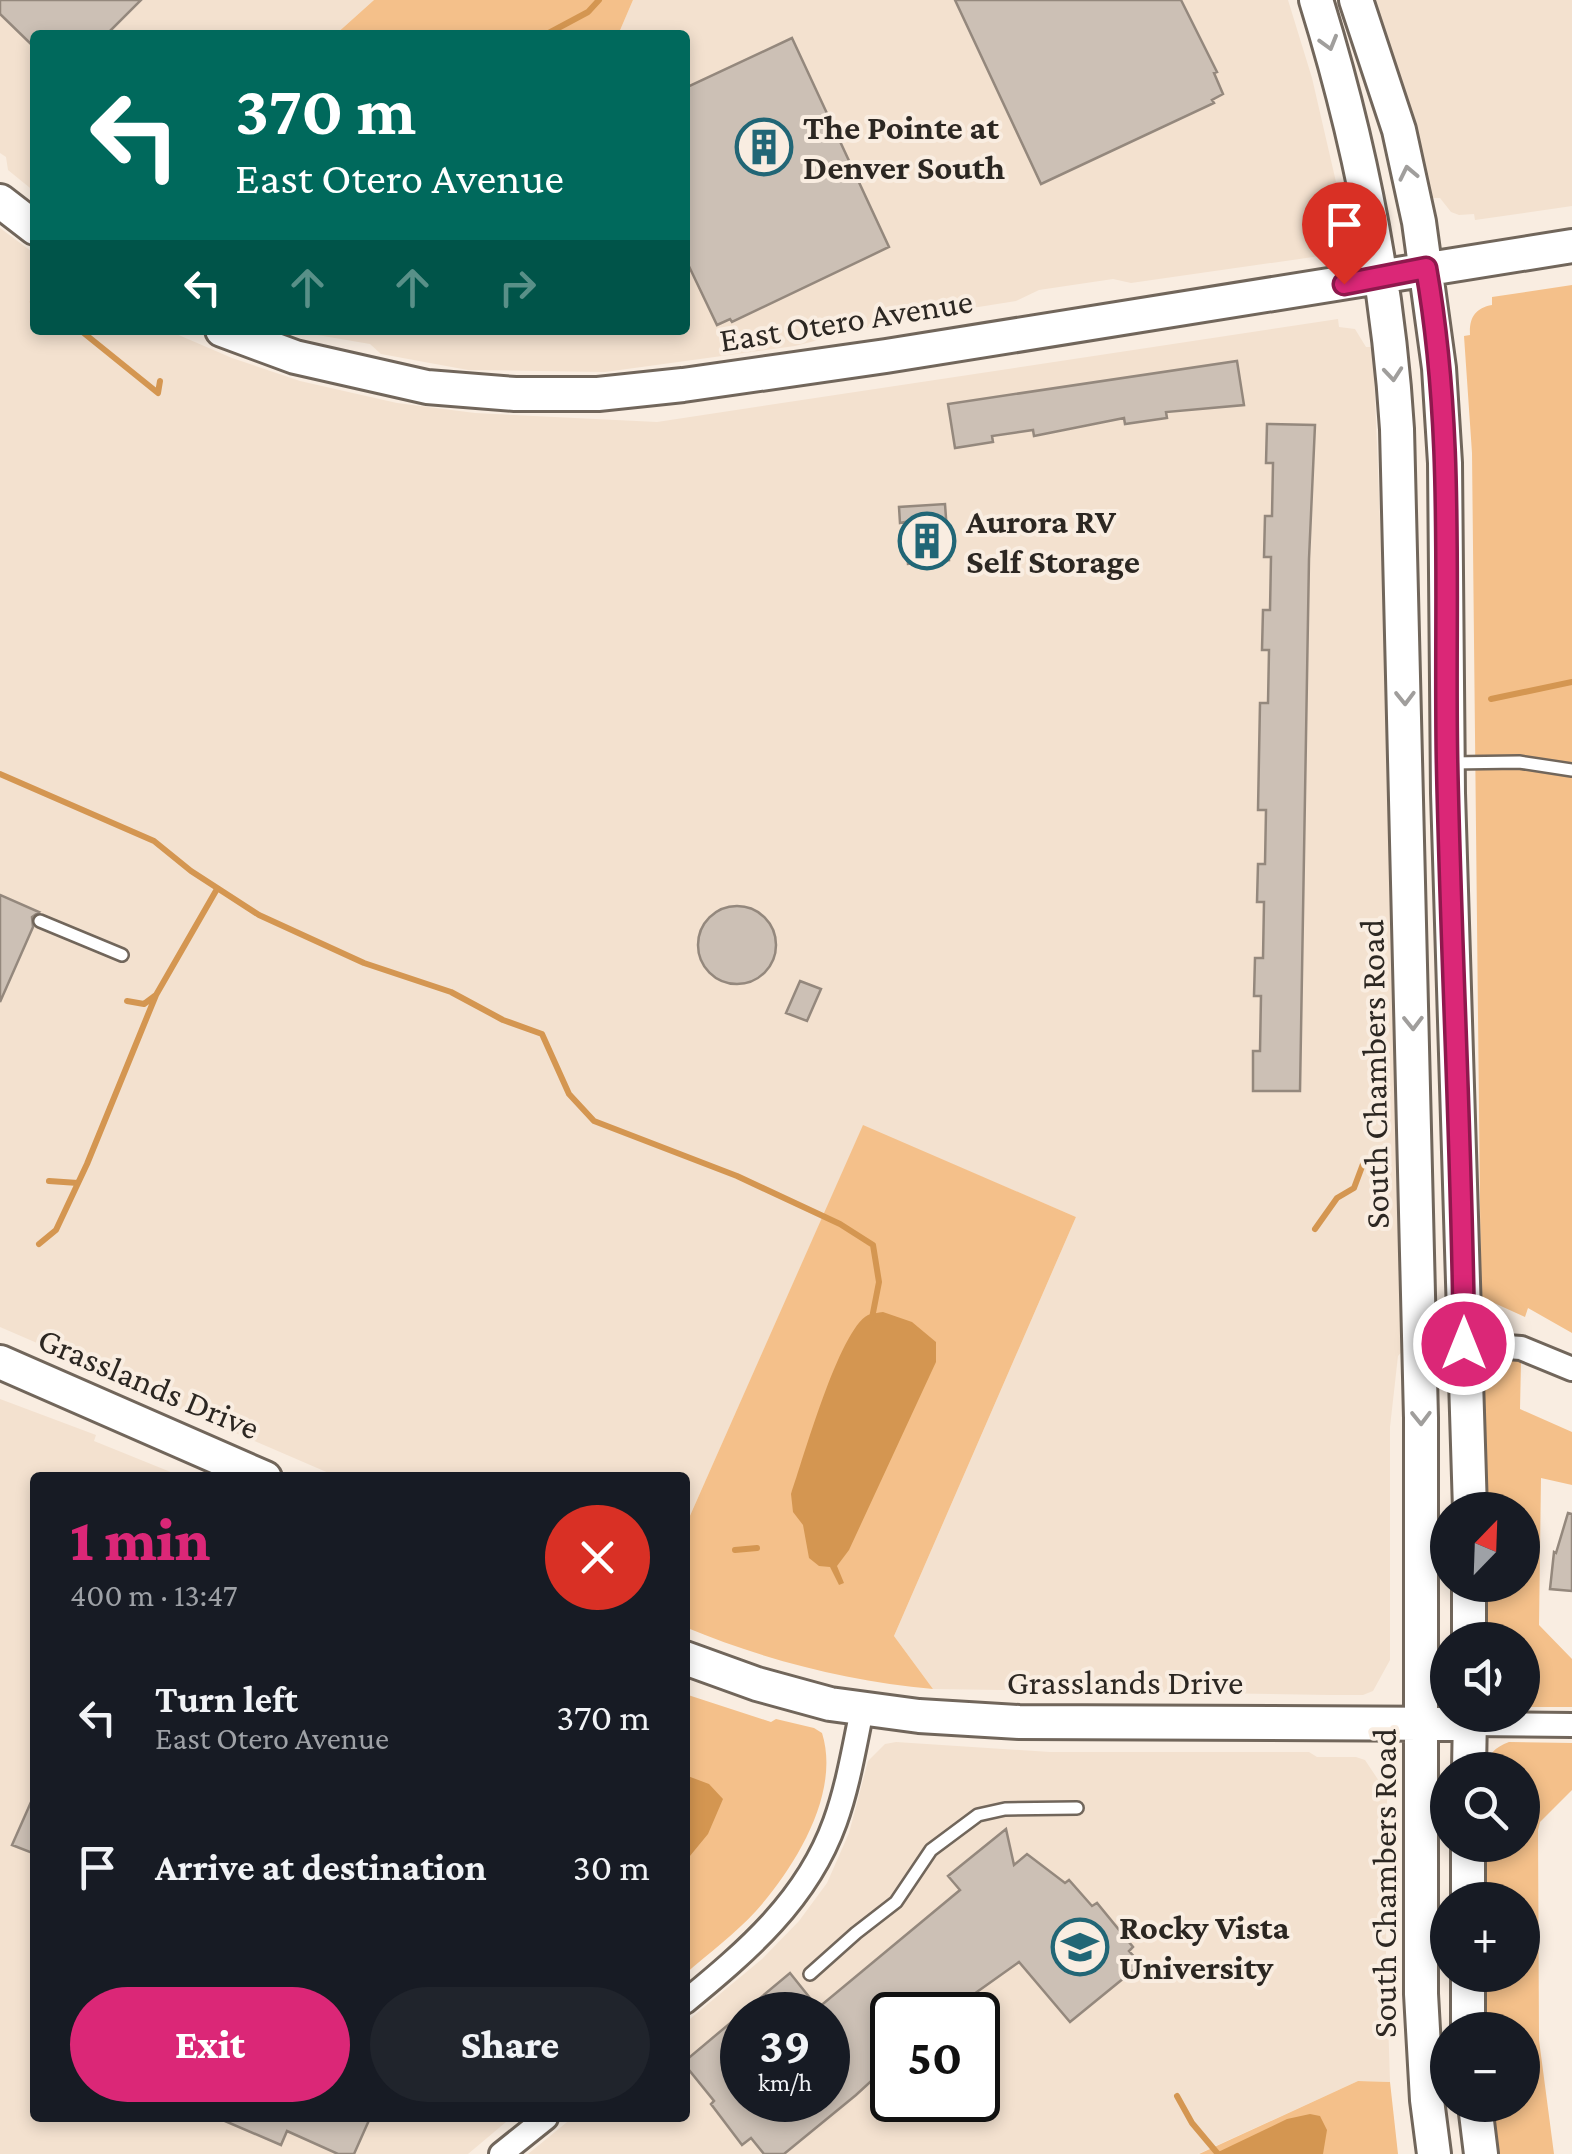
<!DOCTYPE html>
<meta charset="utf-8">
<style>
:root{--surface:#171b24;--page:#20242c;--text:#f1f3f6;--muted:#9ea1a6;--accent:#db2777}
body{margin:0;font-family:"Crimson Pro",serif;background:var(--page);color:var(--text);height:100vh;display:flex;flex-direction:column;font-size:38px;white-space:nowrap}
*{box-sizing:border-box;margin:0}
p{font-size:32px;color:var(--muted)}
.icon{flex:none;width:55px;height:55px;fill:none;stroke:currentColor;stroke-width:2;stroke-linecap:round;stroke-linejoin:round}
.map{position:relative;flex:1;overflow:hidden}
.drawer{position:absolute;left:30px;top:1472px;width:660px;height:650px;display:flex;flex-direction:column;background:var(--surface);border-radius:10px;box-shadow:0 5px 15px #0003}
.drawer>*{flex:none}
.guide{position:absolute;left:30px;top:30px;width:660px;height:305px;border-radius:10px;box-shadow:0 5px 15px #0003;background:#00695c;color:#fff;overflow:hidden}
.needle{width:65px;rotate:23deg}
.tools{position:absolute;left:1430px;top:1492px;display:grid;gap:20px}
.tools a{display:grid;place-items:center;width:110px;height:110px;border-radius:50%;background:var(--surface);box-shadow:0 5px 15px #0003;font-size:50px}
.speed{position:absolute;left:720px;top:1992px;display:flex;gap:20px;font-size:50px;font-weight:700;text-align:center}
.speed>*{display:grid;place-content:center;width:130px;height:130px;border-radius:50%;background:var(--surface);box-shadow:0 5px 15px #0003;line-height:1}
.speed small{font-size:25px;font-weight:400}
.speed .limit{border:5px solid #111;border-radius:15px;background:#fff;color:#111}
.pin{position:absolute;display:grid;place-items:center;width:85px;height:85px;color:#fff;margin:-102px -42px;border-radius:50% 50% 50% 0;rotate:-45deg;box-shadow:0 0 10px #0007}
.pin .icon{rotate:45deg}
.me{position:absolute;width:110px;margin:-55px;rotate:0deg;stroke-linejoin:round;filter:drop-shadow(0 0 8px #0008)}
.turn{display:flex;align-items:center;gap:35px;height:210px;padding:0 40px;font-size:45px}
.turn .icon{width:130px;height:130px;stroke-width:2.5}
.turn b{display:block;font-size:70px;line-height:85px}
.lanes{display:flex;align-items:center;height:95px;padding:0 40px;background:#0003;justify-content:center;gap:50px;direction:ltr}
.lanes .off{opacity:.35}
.round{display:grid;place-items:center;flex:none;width:105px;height:105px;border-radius:52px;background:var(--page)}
.head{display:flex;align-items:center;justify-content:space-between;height:170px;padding:0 40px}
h1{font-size:60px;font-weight:800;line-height:75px;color:var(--accent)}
.action{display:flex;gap:20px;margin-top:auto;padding:20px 40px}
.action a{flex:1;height:115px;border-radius:60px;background:var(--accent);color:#fff;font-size:40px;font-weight:800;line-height:115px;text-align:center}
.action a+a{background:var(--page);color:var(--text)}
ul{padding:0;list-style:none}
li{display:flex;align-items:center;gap:30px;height:150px;padding:0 40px}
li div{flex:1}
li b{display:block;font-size:38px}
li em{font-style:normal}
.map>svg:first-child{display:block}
.built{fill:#f3e1cf;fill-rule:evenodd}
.green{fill:#f4c08a}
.water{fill:#d49651}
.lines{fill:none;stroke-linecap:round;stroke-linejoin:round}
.stream{stroke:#d49651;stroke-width:6}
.building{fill:#ccc0b5;stroke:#94887d;stroke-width:2.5;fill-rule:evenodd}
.lane-casing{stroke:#71665b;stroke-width:16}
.street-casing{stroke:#71665b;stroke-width:28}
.secondary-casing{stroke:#71665b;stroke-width:38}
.lane{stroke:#fff;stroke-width:11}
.street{stroke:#fff;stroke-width:22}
.secondary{stroke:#fff;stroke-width:32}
.oneway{stroke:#a09e9c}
.route-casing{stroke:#8e194d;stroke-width:25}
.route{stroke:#db2777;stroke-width:18}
.labels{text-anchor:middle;stroke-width:8;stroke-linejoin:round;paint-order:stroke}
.poi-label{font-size:35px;font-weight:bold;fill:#2c2722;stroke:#f9ede1;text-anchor:start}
.street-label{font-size:35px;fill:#2c2722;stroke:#f9ede1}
</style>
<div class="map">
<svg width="1572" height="2154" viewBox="0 0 1572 2154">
<rect width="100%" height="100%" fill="#f9ede1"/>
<path class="built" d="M0,0H374L335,35H35V192L8,170L6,157L0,153Z
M633,0H1288L1312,78L1345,221L1338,222L1336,239L1323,248L1324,254L1320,256L1131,283L1113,279L1039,290L1016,301L897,320L795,346L605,372L468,370L381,354L370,344L288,330H685V35H618Z
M1374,0H1572V206L1475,220L1474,214L1459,215L1451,212L1440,198H1432L1420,145Z
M0,228L35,254V330H167L232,358L300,381L397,403L475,413L657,422L1338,319L1339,327L1355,329L1366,347H1373L1393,839L1404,1349L1398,1356L1390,1427V1660L1373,1691L1363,1695H1330L933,1689L894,1636L1076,1217L863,1126L685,1527V1478L338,1477L115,1381L104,1360L64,1346L59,1341L37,1343L0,1327Z
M0,1399L96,1435L94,1441L183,1477L35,1478V2118H503L506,2122L468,2154H0Z
M896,1742L1050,1752H1309L1317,1757H1356L1365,1760L1387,1793L1386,1955L1390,2082L1358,2081L1198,2154H528L572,2118H685V2023L762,1959L799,1921L827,1883L849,1833L868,1761L885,1744ZM742,2015H828V2100H742ZM892,2015H978V2100H892Z"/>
<path class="green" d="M374,0H633L618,35H335Z
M1572,285V1333L1528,1308L1525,1317L1481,1297L1472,453L1464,336L1470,335C1469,318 1475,308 1492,305V297Z
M863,1125L1076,1217L894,1636L933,1689C848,1681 764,1660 685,1627V1527Z
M1484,1347L1515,1352L1521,1361L1520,1409L1572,1432V1485L1541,1478L1539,1625L1572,1659V1707H1523L1522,1640H1486V1585H1522V1510H1485Z
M685,1694L771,1722L776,1719L814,1728L822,1733C841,1793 795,1867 756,1911C735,1934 709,1953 685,1974Z
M1509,1742L1572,1743V1790L1540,1822L1538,1830L1539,2040L1554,2154H1499L1492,2105H1522V2030H1485V1975H1522V1900H1485V1845H1522V1770H1485C1487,1755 1495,1747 1509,1742Z
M1358,2081L1390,2082L1398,2154H1199Z"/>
<path class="water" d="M883,1312L912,1322L936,1342V1362L849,1550L837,1566L844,1583L839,1585L830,1567L819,1566L809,1558L803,1525L793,1512L791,1494C803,1460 839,1330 868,1315C873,1313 878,1313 883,1312Z
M685,1775L709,1784L723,1799L708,1834L685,1862Z
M1310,2114L1320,2116L1327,2130L1323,2154H1214L1287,2119Z"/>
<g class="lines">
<path class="stream" d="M545,35L588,12L599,0
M33,302L35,304
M80,330L158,393L160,381
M1491,699L1572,682
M0,774L154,841L191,871L259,915L364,963L451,992L503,1020L542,1034L569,1094L594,1121L737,1176L840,1224L873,1245L879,1282L872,1318
M127,1001L144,1004L156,995L217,889
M49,1181L78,1183
M1315,1229L1337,1198L1354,1188L1363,1164
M39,1244L56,1230L87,1164L156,995
M735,1550L757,1548
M1177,2096L1192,2123L1218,2154"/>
</g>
<path class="building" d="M0,0H141L106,35H35V48L0,14Z
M955,0H1181L1217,72L1214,73L1223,94L1212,100L1214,103L1041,184Z
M792,38L889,247L732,322L730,319L717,325L685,258V88Z
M1237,361L1244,405L1166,412L1167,418L1125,424L1124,418L1034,436L1033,430L992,436L993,442L955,448L948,404Z
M1267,424L1315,425L1309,559L1300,1091H1253V1051H1260L1261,996H1254L1255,958H1263L1264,902H1257L1258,864H1265L1266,810H1258L1260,703H1268L1269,650H1262L1263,610H1270L1271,557H1264L1265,516H1272L1273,463H1266Z
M945,504L949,560L908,564L905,522L900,523L899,507Z
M0,895L39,912L32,917L33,927L0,1002Z
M698 945a39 39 0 1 1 78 0a39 39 0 1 1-78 0Z
M800,981L821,989L807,1021L786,1013Z
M1568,1513L1572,1514V1591L1550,1589L1554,1552L1556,1553Z
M35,1793V1854L12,1845Z
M1006,1829L1014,1865L1027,1854L1065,1883L1069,1880L1092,1906L1097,1903L1133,1947L1129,1951L1141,1964L1070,2022L1019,1962L960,2004L969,2015H892V2062L856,2095L784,2154H764L751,2138L742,2145L711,2104L714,2101L685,2065V2061L790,1973L818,2008L960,1890L948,1876ZM742,2015H828V2100H742Z
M218,2118H370L354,2154H338L287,2131L281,2145Z"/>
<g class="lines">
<g class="lane-casing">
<path id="lane" d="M1451,763L1519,762L1572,770
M40,921L122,955
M810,1974L856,1933L896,1902L931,1850L978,1815L1005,1809L1077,1808"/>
</g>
<g class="street-casing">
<path id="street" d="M1464,1344L1521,1348L1572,1369
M1470,1724L1572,1725
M685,2002C747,1951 807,1900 835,1822C848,1786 854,1748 862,1710
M501,2154L546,2118"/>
</g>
<g class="secondary-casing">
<path id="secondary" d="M1316,0C1360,142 1388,281 1397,429L1421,1418V1994L1427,2100L1434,2154
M1356,0L1399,130L1419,222L1439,368L1445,463L1448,793L1470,1510
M0,201L35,228
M222,330L295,357L427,387L515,394H598L683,385L886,356L1572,246
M0,1362L265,1478
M1469,1640V1585
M685,1658L757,1684L830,1704L919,1716L1019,1722L1470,1724
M1469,1770L1470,1715
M1468,1900V1845
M1468,1975V2030
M1475,2105L1481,2154"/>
</g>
<use href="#lane" class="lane"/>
<use href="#street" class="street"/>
<use href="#secondary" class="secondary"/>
</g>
<defs><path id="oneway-chevron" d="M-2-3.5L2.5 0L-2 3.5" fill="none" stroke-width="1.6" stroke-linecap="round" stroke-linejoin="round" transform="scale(2.5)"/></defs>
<g class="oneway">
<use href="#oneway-chevron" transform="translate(1329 43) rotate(74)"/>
<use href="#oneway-chevron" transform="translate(1408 173) rotate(-102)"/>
<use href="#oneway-chevron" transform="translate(1393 374) rotate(85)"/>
<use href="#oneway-chevron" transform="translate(1405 698) rotate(89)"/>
<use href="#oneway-chevron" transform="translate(1413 1023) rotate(89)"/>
<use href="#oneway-chevron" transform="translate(1421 1418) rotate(89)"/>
</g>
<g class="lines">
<g class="route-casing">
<path id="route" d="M1344,284L1426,268C1455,431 1444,597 1447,760C1451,955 1462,1150 1464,1344"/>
</g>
<use href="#route" class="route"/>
</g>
<defs>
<g id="building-ring" transform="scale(2.875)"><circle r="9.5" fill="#f9ede1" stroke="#216676" stroke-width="1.5"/><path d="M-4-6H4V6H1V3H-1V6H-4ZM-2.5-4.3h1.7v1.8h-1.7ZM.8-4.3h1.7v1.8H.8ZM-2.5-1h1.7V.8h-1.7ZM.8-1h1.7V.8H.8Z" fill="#216676"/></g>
<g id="university-ring" transform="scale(2.875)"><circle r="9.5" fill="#f9ede1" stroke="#216676" stroke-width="1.5"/><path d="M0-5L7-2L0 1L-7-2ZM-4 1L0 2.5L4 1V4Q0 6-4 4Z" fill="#216676"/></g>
</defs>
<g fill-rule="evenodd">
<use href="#building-ring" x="764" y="147"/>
<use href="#building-ring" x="927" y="541"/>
<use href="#university-ring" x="1080" y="1947"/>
</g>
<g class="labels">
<g class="poi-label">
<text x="803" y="139">The Pointe at<tspan x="803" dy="40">Denver South</tspan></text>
<text x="966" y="533">Aurora RV<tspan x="966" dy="40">Self Storage</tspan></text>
<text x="1119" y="1939">Rocky Vista<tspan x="1119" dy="40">University</tspan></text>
</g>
<g class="street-label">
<text transform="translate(846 320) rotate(-9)" y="12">East Otero Avenue</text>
<text transform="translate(1374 1074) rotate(-91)" y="12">South Chambers Road</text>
<text transform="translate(149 1383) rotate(23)" y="12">Grasslands Drive</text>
<text x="1125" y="1694">Grasslands Drive</text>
<text transform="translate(1384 1883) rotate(-90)" y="12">South Chambers Road</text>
</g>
</g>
</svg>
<div class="tools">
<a><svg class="needle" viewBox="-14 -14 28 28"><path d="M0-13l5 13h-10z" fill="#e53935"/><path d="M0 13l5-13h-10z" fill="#9ea1a6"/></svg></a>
<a><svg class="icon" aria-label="sound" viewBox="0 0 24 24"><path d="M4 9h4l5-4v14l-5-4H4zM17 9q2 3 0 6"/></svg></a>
<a><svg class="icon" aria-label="search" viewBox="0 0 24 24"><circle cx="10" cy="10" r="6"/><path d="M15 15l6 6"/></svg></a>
<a>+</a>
<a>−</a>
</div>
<div class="speed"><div>39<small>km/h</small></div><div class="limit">50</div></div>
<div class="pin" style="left:1344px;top:284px;background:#d93025"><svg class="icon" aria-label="arrive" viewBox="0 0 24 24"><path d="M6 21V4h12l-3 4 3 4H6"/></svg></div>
<svg class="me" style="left:1464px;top:1344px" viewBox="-20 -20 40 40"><circle r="17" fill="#db2777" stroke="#fff" stroke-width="3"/><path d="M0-11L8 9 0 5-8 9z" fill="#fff"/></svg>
<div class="guide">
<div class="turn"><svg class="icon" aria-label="left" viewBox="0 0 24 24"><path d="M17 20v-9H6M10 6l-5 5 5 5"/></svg><div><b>370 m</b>East Otero Avenue</div></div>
<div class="lanes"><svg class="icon" aria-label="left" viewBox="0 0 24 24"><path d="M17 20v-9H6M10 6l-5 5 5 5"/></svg><svg class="icon off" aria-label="ahead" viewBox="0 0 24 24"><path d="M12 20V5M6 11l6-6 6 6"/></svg><svg class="icon off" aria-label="ahead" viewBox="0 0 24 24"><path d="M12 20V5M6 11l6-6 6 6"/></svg><svg class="icon off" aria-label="right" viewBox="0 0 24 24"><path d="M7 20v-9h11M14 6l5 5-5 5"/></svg></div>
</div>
<section class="drawer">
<div class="head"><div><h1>1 min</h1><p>400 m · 13:47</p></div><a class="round" style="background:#d93025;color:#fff"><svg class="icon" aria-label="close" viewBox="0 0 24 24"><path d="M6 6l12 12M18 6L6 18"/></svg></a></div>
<ul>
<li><svg class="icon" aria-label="left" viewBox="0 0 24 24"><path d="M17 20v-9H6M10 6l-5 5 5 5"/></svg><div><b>Turn left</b><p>East Otero Avenue</p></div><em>370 m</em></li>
<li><svg class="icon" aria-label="arrive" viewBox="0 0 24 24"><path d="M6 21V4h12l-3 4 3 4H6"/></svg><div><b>Arrive at destination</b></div><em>30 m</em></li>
</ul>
<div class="action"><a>Exit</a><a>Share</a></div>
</section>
</div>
